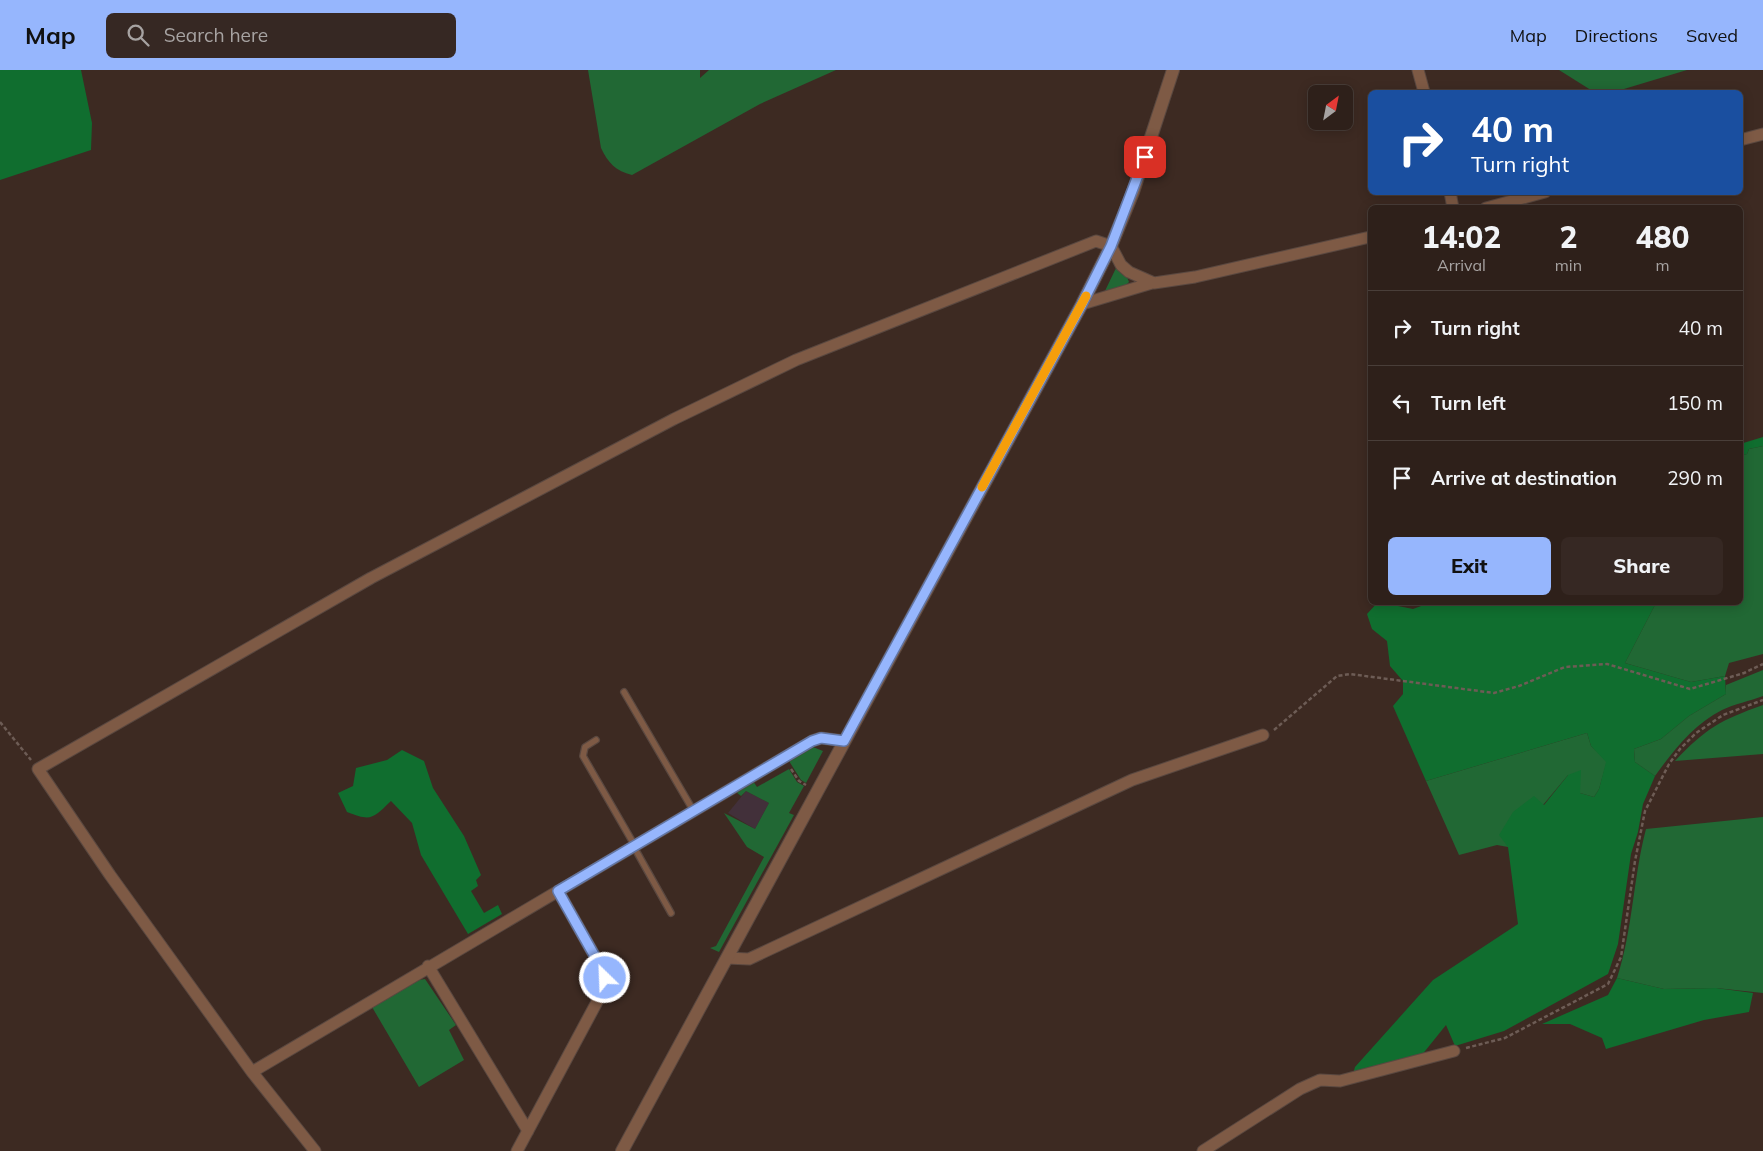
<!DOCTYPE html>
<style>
:root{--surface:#2e201a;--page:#362823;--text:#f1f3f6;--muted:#a7a3a2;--line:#493e39;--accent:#96b6fd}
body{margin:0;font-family:Mulish,sans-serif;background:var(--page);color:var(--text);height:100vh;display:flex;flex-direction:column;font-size:19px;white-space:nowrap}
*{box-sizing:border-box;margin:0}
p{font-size:16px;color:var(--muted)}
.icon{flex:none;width:28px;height:28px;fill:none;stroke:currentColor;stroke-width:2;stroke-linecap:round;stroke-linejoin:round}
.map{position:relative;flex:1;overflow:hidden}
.details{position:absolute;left:1368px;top:135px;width:375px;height:400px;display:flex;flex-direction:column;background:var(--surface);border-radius:8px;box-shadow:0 2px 12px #0003,0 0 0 1px var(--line)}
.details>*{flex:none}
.top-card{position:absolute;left:1368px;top:20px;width:375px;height:105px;border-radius:8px;box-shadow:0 2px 12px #0003,0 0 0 1px var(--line);background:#1a4fa0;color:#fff;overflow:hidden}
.needle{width:32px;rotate:32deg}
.controls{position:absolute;left:1308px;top:15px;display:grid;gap:10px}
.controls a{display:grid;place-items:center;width:45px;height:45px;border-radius:8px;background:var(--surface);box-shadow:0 2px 12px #0003,0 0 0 1px var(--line);font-size:25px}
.pin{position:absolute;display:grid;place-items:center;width:42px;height:42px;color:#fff;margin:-21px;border-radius:10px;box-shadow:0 2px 8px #0006}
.me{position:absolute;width:55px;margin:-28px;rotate:336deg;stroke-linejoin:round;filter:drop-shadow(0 0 4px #0008)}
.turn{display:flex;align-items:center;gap:18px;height:105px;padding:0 20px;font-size:22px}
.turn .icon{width:65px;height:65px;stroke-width:2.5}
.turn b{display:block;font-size:35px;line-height:42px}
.eta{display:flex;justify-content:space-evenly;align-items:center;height:85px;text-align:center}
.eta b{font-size:30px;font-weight:800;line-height:35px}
.button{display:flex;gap:10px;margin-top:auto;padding:10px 20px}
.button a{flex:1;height:58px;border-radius:8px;background:var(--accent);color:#111;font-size:20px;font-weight:800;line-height:58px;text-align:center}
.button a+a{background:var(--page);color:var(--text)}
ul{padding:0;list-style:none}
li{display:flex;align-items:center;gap:15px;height:75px;padding:0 20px;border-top:1px solid var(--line)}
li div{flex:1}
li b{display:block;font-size:19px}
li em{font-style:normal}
header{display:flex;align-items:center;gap:30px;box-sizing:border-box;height:70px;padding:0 25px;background:var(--accent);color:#111}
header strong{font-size:24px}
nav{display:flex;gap:28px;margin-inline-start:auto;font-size:18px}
.search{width:350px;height:45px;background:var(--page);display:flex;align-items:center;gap:12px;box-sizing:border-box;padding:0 18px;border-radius:8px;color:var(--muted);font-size:19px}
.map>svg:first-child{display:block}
.industrial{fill:#42303a}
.green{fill:#216834}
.forest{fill:#106e2f}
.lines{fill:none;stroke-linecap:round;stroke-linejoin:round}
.service-casing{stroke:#5a4840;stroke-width:8}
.minor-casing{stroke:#5a4840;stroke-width:13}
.tertiary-casing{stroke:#5a4840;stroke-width:14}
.path{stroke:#6d5c55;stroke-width:2.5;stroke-dasharray:4 2.5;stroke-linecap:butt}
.service{stroke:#7e5a45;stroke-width:5.5}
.minor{stroke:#7e5a45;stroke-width:11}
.tertiary{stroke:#7e5a45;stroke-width:12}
.route-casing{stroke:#6276a4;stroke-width:12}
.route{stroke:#96b6fd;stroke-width:9}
.slow{stroke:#f59e0b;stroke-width:9}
</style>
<header>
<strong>Map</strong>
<div class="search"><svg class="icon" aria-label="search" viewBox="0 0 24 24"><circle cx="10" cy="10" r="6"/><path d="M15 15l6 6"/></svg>Search here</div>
<nav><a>Map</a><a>Directions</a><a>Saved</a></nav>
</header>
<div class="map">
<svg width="1763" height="1081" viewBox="0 0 1763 1081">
<rect width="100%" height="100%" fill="#3d2a22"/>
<path class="industrial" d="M746,721L769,733L755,759L728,743Z"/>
<path class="green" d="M588,0H700V8L709,0H836L760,34L632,105C616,101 608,93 601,78Z
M1559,0H1687L1614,22H1594Z
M1116,198L1127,207L1129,212L1125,216L1104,223Z
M1763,376V584L1729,593L1725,606L1691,612L1625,593L1656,533L1740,532V386L1747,384L1749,379Z
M1763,600V626C1750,631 1734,634 1722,640C1693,655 1673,681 1655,706L1635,692L1634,679L1661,669L1689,646L1726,624V615Z
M1763,635V684L1675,691C1706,658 1721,650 1763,635Z
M1587,663L1591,676L1607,691L1599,719L1594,727L1580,723L1568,705L1508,777L1497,775L1459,785L1426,711Z
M813,677L823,681L806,713L801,710L789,691Z
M789,699L797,712L804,716L789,743L794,745L719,882L710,878L716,876L764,787L747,777L724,743L755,759L769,733L746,721L741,726L736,722L753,711L757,717Z
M1763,747V923L1716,918L1664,919L1617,908C1633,859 1633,808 1646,759Z
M425,909L456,955L449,960L464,990L419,1017L372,937L419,910Z"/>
<path class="forest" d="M0,0H81L92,53L91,80L0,110Z
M1763,367V376L1749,379L1747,384L1740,386V374Z
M1378,532L1413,539L1432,532L1656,533L1625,593L1691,612L1725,606L1726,624L1689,646L1661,669L1634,679L1635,692L1655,706L1643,734L1638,762L1631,784L1618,874L1608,904L1504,961L1455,976L1446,955L1413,996L1351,1011L1355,997L1433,910L1518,854L1508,777L1499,765L1513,742L1534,726L1544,735L1568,705L1581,700L1580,723L1594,727L1599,719L1606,692L1591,676L1587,663L1426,711L1393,636L1403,624V611L1390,596L1387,571L1372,559L1367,544Z
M402,680L424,691L433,718L464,766L481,805L476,810L478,816L471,821L484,843L498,835L502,844L468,864L421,785L412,753L391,731C373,748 372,752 347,742L338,723L353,716L356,698L387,690Z
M1617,908L1664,919L1716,918L1753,923L1749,942L1704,950L1606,979L1602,968L1570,954H1542L1608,925Z"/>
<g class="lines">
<g class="service-casing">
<path id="service" d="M624,622L693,740
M596,670L585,677L583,686L635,776
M634,777L671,843"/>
</g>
<g class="minor-casing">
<path id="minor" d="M1418,0L1424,22
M1740,70L1763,64
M1450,122L1453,138
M1486,138L1545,122
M1082,234L1152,213
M727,888L749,889L1132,710L1263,665
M428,896L528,1061
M252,1002L812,671L821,668L844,671
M315,1081L252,1002L110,805L38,699L371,508L674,349L796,290L1096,171L1111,176L1121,195L1129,202L1154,213L1195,207L1370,167
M517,1081L605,917L602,899L558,821
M1203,1081L1300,1019L1320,1010L1340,1011L1454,981"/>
</g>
<g class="tertiary-casing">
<path id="tertiary" d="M622,1081L1082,234L1111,176L1133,122L1173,0"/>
</g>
<path class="path" d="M0,652L31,690
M1274,660L1337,606L1350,604L1494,623L1519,616L1565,597L1607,594L1690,619L1744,603L1763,594
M791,699L799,711L806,715
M1466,978L1505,968L1608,914L1621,887L1635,791L1645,741L1669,694L1680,679L1696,663L1723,645L1763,630"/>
<use href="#service" class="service"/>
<use href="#minor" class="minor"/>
<use href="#tertiary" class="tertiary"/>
</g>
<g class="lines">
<g class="route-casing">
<path id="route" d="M605,908L602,899L558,821L812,671L821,668L844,671L1082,234L1111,176L1145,87"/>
</g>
<use href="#route" class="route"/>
<path class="slow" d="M982,417L1086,226"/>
</g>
</svg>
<div class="controls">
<a><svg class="needle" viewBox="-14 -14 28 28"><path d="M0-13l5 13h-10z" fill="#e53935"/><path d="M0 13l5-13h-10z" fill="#a7a3a2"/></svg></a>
</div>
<div class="pin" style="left:1145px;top:87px;background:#d93025"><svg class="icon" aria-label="arrive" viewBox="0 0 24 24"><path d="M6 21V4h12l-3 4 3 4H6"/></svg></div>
<svg class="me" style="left:605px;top:908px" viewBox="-20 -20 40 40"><circle r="17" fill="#96b6fd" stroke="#fff" stroke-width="3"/><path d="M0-11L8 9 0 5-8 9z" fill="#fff"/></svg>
<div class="top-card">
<div class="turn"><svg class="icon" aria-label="right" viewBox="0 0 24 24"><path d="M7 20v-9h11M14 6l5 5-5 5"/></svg><div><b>40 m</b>Turn right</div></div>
</div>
<section class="details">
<div class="eta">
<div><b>14:02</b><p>Arrival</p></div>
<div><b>2</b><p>min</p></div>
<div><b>480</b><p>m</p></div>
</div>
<ul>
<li><svg class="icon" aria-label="right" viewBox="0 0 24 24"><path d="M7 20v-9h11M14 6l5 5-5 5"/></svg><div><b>Turn right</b></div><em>40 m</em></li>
<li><svg class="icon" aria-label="left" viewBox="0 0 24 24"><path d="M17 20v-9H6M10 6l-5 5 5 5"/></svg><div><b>Turn left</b></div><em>150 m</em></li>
<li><svg class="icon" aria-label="arrive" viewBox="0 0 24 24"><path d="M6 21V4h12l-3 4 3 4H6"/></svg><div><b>Arrive at destination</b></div><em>290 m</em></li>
</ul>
<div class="button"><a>Exit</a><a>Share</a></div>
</section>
</div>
